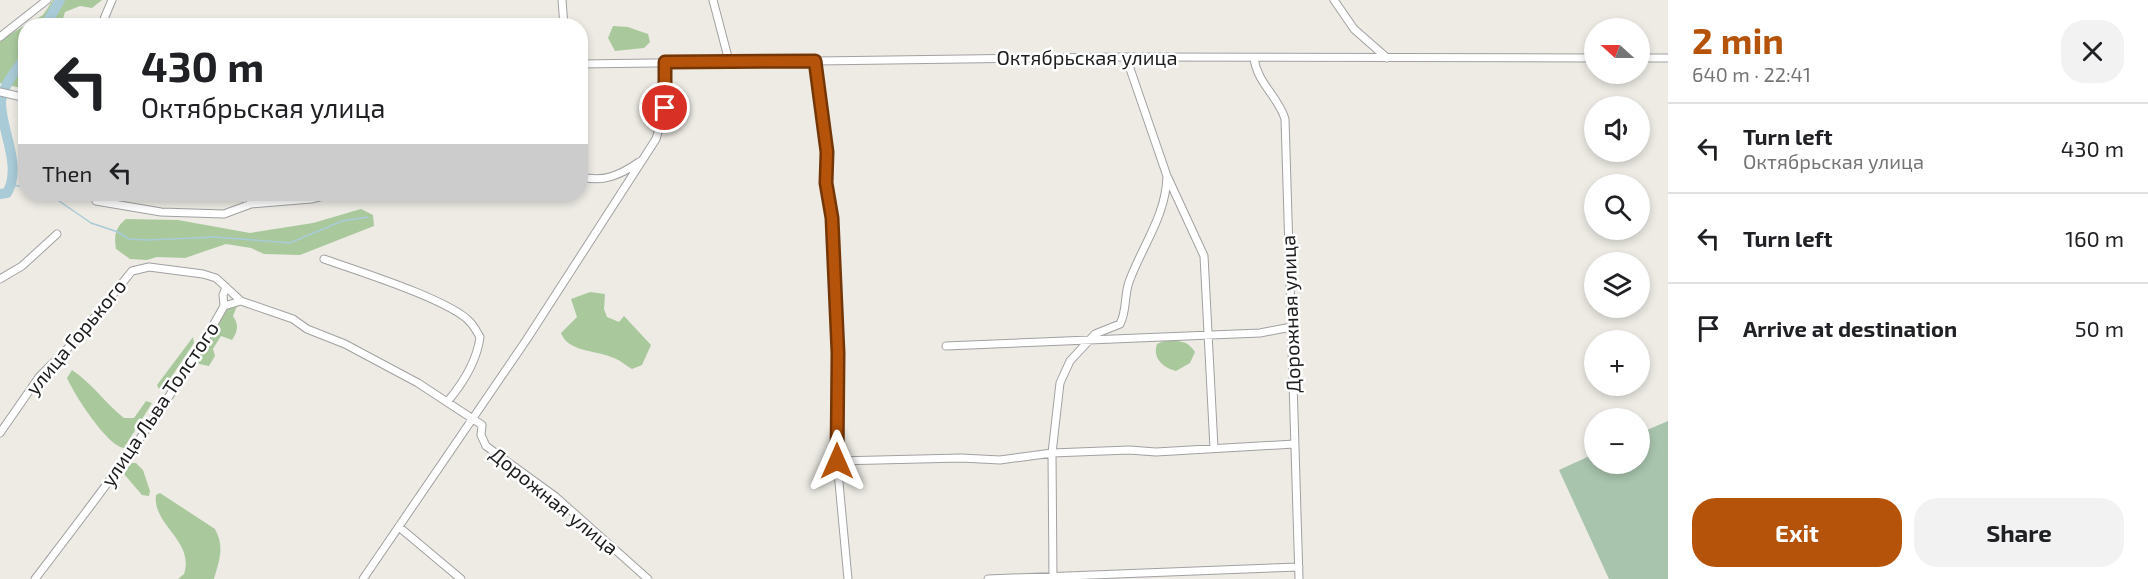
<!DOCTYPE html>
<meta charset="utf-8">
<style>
:root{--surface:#fff;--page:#f2f2f2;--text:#202124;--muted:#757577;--line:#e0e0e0;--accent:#b45309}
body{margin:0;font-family:"Exo 2",sans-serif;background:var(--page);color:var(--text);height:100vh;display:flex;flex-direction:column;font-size:22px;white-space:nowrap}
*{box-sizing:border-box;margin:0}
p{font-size:20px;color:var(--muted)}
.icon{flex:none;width:33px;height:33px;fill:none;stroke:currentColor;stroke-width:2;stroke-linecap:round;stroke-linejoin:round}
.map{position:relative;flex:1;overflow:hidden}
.drawer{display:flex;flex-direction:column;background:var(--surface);width:480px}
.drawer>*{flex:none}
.top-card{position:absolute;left:18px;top:18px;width:570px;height:183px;border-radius:24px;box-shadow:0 3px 9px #0003;background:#fff;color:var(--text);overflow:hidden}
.needle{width:39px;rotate:291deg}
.controls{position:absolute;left:1584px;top:18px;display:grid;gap:12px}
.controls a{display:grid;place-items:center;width:66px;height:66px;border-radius:50%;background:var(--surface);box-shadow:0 3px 9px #0003;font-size:30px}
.pin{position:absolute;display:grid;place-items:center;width:51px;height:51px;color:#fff;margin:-26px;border:3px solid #fff;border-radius:50%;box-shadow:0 2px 6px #0007}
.me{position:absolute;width:66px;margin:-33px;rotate:0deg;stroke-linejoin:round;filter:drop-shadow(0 0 4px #0008)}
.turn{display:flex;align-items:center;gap:21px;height:126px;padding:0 24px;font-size:27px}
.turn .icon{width:78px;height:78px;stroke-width:2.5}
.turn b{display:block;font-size:42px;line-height:51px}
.then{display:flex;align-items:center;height:57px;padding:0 24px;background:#0003;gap:12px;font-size:22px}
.round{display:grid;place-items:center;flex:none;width:63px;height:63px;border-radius:24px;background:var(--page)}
.head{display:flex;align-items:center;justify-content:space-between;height:102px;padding:0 24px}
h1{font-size:36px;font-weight:700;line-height:45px;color:var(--accent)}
.primary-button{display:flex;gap:12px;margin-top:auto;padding:12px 24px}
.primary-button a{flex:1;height:69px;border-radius:24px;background:var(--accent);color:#fff;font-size:24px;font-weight:700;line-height:69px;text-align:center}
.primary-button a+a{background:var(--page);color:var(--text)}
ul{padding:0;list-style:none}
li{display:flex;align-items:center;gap:18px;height:90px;padding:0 24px;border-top:2px solid var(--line)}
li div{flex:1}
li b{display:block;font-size:22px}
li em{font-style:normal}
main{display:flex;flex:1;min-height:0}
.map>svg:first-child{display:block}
.forest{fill:#a9c99d}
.cemetery{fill:#a8c4ad}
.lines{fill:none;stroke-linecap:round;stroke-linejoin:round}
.stream{stroke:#a9cbd7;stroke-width:1.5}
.river{stroke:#a9cbd7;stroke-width:10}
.minor-casing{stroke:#a1a1a1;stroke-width:9}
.minor{stroke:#fff;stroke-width:7}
.route-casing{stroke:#753606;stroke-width:15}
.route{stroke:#b45309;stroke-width:10}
.labels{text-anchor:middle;stroke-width:5;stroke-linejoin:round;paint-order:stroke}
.street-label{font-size:20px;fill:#1d1d1d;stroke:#fff}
</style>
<main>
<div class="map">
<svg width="1668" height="579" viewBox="0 0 1668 579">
<rect width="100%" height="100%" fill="#edebe4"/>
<path class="forest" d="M53,0H102L92,8L80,6L65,12L61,25L26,26L25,89L0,83V40L43,15Z
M613,26L628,27L648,34L650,42L644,48L615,51L608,38Z
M361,209L373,215L374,226L300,255L264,254L251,248L226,244L185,258L157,257L147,260L130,259L116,249C114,235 115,228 126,219L178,220L250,233L313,223Z
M590,292L605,294L604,309L607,317L619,322L624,316L651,345L642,365L632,369C625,365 619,359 611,357C595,350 568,352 561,333L577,317L571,299Z
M237,306L233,316C239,325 238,331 232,340L221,336L213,349L215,356L209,366L194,363L226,308Z
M193,337L194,343L164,388L159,389L157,385Z
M1164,341C1178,341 1187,339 1195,352L1190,363L1176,371C1163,368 1152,358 1157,344Z
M72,370C92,383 105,403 124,418H134L146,401L152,403L124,448C107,446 74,394 67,378Z
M131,463H136L143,470L150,491L149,496L142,495L124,474Z
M160,493L215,529C225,547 219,561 214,579H178L184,574C195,541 152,525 156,495Z"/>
<path class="cemetery" d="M1668,421V579H1609L1559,470L1594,454V464H1640V433Z"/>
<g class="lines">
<path class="stream" d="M12,185L26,187
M49,194L91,223L118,232L129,239L147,240L215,237L290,243L342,221L368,217"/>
<path class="river" d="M45,26L60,0
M0,194L7,193C23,166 0,128 1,101C4,84 16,70 26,56"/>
<g class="minor-casing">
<path id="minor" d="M562,0L564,26
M713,0L729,61
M1334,0L1354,29L1387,58
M101,26L112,0
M0,37L47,0
M1254,58C1257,83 1278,96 1285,119L1299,579
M1640,58H1668
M815,61L827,152L826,183L832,218L838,353L837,461L848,579
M580,64L1122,57L1594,58
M0,92L26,98
M580,176C602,184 622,174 639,162
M1168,178L1204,256L1214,448
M249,194L251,204
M96,201L161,212L224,214L251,204L311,199L332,194
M324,259C355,270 451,300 470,322C474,326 477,332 480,337C477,361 463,383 448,401
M0,279L22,266L57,234
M224,306L223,295L226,287
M946,346L1260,333L1291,327
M0,433L39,377L75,341L132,271L149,267L203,274L216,278L241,301
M837,461L961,458L1000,460L1052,453L1129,450L1156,452L1294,444
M399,527L461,579
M35,579C102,491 171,403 224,306L241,301L293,319L307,329L345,344L418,383L482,425L481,435L486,446L556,497L648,579
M363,579L527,339L656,139L665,108V62
M988,579L1299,567
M1053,579L1052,453L1060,383L1070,361L1095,334L1120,324C1127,311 1124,296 1129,282C1142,246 1166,216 1167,176L1126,57"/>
</g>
<use href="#minor" class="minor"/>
</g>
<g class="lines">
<g class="route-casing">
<path id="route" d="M665,108V62L815,61L827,152L826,183L832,218L838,353L837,461"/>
</g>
<use href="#route" class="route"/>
</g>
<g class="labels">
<g class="street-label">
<text x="1087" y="65">Октябрьская улица</text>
<text transform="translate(1291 314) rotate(-92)" y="7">Дорожная улица</text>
<text transform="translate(76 337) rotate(-50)" y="7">улица Горького</text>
<text transform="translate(160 404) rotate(-56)" y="7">улица Льва Толстого</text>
<text transform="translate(554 501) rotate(39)" y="7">Дорожная улица</text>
</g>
</g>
</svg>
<div class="controls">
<a><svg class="needle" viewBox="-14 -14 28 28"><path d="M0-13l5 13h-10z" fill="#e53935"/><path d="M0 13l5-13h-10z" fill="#757577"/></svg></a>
<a><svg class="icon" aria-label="sound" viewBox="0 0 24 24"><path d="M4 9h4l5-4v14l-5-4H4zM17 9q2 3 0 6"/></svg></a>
<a><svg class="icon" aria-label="search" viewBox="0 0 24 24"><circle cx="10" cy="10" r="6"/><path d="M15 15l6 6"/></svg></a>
<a><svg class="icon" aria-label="layers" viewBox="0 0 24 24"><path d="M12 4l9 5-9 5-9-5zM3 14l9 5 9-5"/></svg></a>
<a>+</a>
<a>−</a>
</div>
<div class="pin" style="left:665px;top:108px;background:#d93025"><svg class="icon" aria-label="arrive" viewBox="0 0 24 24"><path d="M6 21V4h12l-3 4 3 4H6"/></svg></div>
<svg class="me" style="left:837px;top:461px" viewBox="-20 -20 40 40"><path d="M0-17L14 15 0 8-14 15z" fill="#b45309" stroke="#fff" stroke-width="4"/></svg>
<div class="top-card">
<div class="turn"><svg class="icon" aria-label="left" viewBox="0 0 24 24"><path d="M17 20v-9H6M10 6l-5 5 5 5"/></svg><div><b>430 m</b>Октябрьская улица</div></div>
<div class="then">Then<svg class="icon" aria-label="left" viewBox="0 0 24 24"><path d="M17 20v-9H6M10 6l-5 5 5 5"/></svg></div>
</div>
</div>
<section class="drawer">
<div class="head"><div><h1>2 min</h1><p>640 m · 22:41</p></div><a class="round"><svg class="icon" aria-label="close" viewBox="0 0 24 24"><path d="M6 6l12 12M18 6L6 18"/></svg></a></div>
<ul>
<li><svg class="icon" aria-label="left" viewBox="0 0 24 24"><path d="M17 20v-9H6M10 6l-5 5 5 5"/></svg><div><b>Turn left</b><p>Октябрьская улица</p></div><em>430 m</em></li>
<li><svg class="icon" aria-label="left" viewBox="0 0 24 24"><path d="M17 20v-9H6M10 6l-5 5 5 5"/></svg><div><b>Turn left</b></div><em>160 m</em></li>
<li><svg class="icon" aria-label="arrive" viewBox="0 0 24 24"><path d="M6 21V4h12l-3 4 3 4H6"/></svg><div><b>Arrive at destination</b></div><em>50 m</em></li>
</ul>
<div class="primary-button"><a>Exit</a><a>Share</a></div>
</section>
</main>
